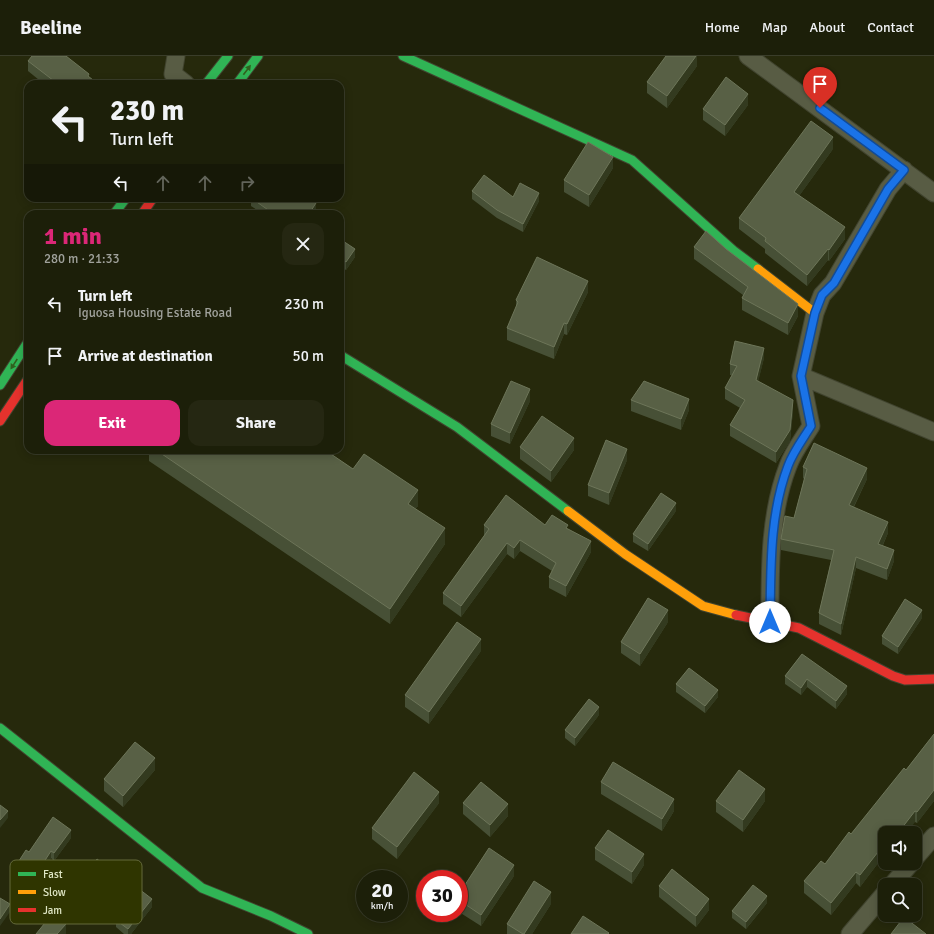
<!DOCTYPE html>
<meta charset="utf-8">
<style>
:root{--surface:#1c1f09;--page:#252712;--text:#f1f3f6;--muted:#a0a29c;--line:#3a3d2a;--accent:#db2777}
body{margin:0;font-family:Signika,sans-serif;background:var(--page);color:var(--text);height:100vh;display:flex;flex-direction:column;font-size:15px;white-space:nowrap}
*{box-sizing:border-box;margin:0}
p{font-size:13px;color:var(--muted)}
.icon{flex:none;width:22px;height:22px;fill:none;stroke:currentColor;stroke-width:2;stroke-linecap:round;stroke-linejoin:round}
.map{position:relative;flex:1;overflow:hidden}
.panel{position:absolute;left:24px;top:154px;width:320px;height:244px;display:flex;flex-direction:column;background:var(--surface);border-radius:12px;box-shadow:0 2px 10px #0003,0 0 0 1px var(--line)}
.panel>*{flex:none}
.banner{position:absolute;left:24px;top:24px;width:320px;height:122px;border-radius:12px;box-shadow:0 2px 10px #0003,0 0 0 1px var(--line);background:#1c1f09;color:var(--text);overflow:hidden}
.buttons{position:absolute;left:878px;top:770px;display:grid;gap:8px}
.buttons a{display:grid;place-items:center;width:44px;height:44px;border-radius:8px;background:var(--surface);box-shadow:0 2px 10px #0003,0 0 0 1px var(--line);font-size:20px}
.speed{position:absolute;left:356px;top:814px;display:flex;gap:8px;font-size:20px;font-weight:700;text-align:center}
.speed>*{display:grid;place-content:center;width:52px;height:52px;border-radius:50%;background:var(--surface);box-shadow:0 2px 10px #0003,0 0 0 1px var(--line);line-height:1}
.speed small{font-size:10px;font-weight:400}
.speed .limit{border:6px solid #d22;background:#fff;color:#111}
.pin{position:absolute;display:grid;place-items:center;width:34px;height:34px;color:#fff;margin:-41px -17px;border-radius:50% 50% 50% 0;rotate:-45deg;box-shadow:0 0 4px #0007}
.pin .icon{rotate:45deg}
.me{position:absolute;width:44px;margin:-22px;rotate:0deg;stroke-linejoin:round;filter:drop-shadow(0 0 3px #0008)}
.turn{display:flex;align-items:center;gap:14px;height:84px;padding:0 20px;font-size:18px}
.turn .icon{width:52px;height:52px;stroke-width:2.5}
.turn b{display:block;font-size:28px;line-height:34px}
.lanes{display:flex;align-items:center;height:38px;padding:0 20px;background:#0003;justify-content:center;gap:20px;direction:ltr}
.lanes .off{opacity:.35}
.round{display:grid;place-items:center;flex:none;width:42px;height:42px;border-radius:12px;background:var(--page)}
.headline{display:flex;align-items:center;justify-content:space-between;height:68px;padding:0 20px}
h1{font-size:24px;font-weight:700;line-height:30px;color:var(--accent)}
.primary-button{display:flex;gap:8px;margin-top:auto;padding:8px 20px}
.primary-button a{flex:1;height:46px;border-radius:12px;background:var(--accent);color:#fff;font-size:16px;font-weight:700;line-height:46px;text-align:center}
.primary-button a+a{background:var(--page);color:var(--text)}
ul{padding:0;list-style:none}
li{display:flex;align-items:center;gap:12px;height:52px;padding:0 20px}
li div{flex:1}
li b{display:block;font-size:15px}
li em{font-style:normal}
header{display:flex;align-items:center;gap:24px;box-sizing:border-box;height:56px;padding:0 20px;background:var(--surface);border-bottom:1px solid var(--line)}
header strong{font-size:19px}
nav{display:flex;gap:22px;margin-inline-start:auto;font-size:14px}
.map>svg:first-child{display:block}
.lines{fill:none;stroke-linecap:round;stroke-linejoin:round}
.street-casing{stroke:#41442f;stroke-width:19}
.fast-casing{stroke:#41442f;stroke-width:11}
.slow-casing{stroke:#41442f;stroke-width:11}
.jam-casing{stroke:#41442f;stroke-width:11}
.street{stroke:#585c44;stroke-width:17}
.fast{stroke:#30b455;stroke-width:9}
.slow{stroke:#ff9f0a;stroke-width:9}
.jam{stroke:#e5322d;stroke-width:9}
.wall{fill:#475036}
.shaded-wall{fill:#333a1f}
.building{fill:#586045;stroke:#6d7559}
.oneway{fill:#2f611e}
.route-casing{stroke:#114b97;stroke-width:10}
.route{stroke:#1a73e8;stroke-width:7}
.key{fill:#2f3500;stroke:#646a3b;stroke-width:1}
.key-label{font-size:11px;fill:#dfe6c4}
</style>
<header>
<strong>Beeline</strong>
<nav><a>Home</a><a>Map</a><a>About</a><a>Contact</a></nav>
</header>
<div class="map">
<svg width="934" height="878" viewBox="0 0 934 878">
<rect width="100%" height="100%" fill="#26290c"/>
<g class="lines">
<g class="street-casing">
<path id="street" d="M176,0L173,18L186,28
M748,0L934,137
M801,320L934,376
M770,566C770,514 769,459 788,410C793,396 803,383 811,370L801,320L815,257L822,239L833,227L888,133L904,114
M915,802L934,780
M892,829L911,807
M850,878L885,837"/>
</g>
<g class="fast-casing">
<path id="fast" d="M403,0L632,104L734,195L758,213
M206,28L228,0
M237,28L258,0
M114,158L126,142
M340,299L457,371L568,455
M0,329L28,286
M0,672L202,832L271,860L308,878"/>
</g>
<g class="slow-casing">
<path id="slow" d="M758,213L815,257
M568,455L625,498L703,550L736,559"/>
</g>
<g class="jam-casing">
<path id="jam" d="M142,158L153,142
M0,365L28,323
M736,559L799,572L893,620L905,624L934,623"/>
</g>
<use href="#street" class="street"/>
<use href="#fast" class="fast"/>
<use href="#slow" class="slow"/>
<use href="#jam" class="jam"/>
</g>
<path class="wall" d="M697,0V10L667,52L647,37V26Z
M28,5L89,22L98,28H44L28,15Z
M748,49L725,80L703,64V53Z
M833,93L799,140L845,183L829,205L828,204L807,230L765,197V193L739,173V162Z
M613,112L589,151L564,136V124Z
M472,135L513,141L539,145L523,176L497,162L472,143Z
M251,142L316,154L314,158H263L251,150Z
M340,189L355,201L346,214L340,210Z
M694,191L798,260L788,279L742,254V242L743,239L694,203Z
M588,236L567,279L564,278L554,303L507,284V272L516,252V244Z
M764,302L758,325L793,355L790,385L776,407L730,380V369L740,352L725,343V332L732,319H730V308Z
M631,344L689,354L681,374L631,355Z
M530,345L510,388L491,380V368Z
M520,391L574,394L551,426L520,403Z
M149,394H325L353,413L418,450L415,453L445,488L390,568L149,405Z
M627,404L609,449L588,440V429Z
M803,411L867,423L854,451L888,477L883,489L894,505L887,524L856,512L841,579L819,568V557L831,504L781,494V483L794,462L804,423L803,422Z
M676,455L648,495L633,486V478Z
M484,469H545L568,473L591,496L566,541L549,532V521L552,515L520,495L514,503L507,498L461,561L443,548V537L484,480Z
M922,562L898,598L882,588V580Z
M668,566L640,610L621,597V586Z
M481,595L429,668L405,651V639Z
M802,598L847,638L836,653L807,631L801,639L785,628V620Z
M676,628L718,641L705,657L676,636Z
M599,659L575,690L565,682V674Z
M934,678V745L917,767L915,766L885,777V798L860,831L856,827L831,859L804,837V825L825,808L851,778L906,714Z
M155,714L123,751L104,735V723Z
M601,726L674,755L662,775L601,738Z
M716,745H765L743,776L716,756Z
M439,747L397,803L372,783V772Z
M463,747L508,760L490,781L463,758Z
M71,782L54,805L51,802L33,831L15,819V811L29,796Z
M595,792L644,809L632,828L595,804Z
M514,820L481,870L459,856V838Z
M110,821L89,848L76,837V830Z
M659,830L709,854L696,871L659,841Z
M767,847L746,873L732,862V855Z
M551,848L532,878H507V868Z
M152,851L131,878H124L116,871V864Z"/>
<path class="shaded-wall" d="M696,0H697V10L667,52V40Z
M748,38V49L725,80V69Z
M833,81V93L794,147V136Z
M613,101V112L589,151V139Z
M539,137V145L523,176V168Z
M316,147V154L314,158H309Z
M845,171V183L829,205V194Z
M355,193V201L346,214V206Z
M828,193V204L807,230V219Z
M588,225V236L567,279V268Z
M798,248V260L788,279V267Z
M564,267V278L554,303V291Z
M764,292V302L756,335V324Z
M530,333V345L510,388V377Z
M689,343V354L681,374V363Z
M793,344V355L790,385L776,407V396Z
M574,382V394L551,426V415Z
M627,393V404L609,449V437Z
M867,412V423L849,460V449Z
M418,434V450L408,463V448Z
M676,447V455L648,495V488Z
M888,466V477L878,499V488Z
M445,472V488L390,568V553Z
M520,484V495L514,503V492Z
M591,485V496L566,541V530Z
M507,487V498L461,561V550Z
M894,494V505L887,524V513Z
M856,501V512L841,579V568Z
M668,554V566L640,610V598Z
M922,554V562L898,598V591Z
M481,583V595L429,668V656Z
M807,623V631L801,639V632Z
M847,630V638L836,653V645Z
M718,634V641L705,657V650Z
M599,651V659L575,690V682Z
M155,702V714L123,751V740Z
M765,733V745L743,776V764Z
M934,734V745L917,767V756Z
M439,736V747L397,803V791Z
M674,743V755L662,775V763Z
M508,748V760L490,781V769Z
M8,755V762L0,772V764Z
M915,755V766L907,777H898Z
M71,774V782L54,805V797Z
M885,787V798L860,831V819Z
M51,795V802L33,831V823Z
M644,798V809L632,828V816Z
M514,809V820L481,870V859Z
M110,813V821L89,848V840Z
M856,816V827L831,859V847Z
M551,836V848L532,878H524Z
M767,840V847L746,873V866Z
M152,843V851L131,878H128V873Z
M709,843V854L696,871V860Z
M10,848V856L0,870V863Z
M66,868V878H57Z"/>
<path class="building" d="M32,0H66L89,18L88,20L98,28H58L28,5Z
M666,0H696L667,40L647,26Z
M726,21L748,38L725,69L703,53Z
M811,65L833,81L794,136L845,171L829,194L828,193L807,219L765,185L766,182L739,162Z
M588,86L613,101L589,139L564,124Z
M484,119L513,141L520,127L539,137L523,168L497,154L472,135Z
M251,142H310L316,147L309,158H274Z
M706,175L726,193L798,248L788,267L742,242L748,231L694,191Z
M343,185L355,193L346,206L340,202V189Z
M537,201L588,225L567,268L564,267L554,291L507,272L518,246L516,244Z
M735,285L764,292L756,324L793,344L790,374L776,396L730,369L745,344L725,332L737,310L730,308Z
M511,325L530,333L510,377L491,368Z
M644,325L689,343L681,363L631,344Z
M542,360L574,382L551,415L520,391Z
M606,384L627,393L609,437L588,429Z
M814,387L867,412L849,449L888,466L878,488L894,494L887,513L856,501L841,568L819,557L834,494L781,483L785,460L794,462L807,413L803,411Z
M156,394H325L353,413L364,398L418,434L408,448L445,472L390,553Z
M661,437L676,447L648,488L633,478Z
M506,439L545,469L552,459L568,469L566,472L591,485L566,530L549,521L556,507L520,484L514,492L507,487L461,550L443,537L489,473L484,469Z
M648,542L668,554L640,598L621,586Z
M905,543L922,554L898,591L882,580Z
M457,566L481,583L429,656L405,639Z
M802,598L847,630L836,645L807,623L801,632L785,620Z
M689,612L718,634L705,650L676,628Z
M589,643L599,651L575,682L565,674Z
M934,678V734L917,756L915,755L898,777H885V787L860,819L856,816L831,847L804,825L821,805L825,808L849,776L851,778L904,712L906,714Z
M135,686L155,702L123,740L104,723Z
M613,706L674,743L662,763L601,726Z
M739,714L765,733L743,764L716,745Z
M414,716L439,736L397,791L372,772Z
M481,726L508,748L490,769L463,747Z
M0,749L8,755L0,764Z
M53,761L71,774L54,797L51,795L33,823L15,811L26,794L29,796Z
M608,774L644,798L632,816L595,792Z
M489,792L514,809L481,859L459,844V838Z
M97,803L110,813L89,840L76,830Z
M672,813L709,843L696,860L659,830Z
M534,825L551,836L524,878H523L507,868Z
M753,829L767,840L746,866L732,855Z
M139,833L152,843L128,873L116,864Z
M0,842L10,848L0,863Z
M53,857L66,868L57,878H36Z
M583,860L609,877L608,878H571Z
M904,861L926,878H891Z"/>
<defs><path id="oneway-solid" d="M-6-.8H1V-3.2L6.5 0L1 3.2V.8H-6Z"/></defs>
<g class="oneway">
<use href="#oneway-solid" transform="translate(247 14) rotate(-53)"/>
<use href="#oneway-solid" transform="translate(14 308) rotate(123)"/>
</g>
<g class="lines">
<g class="route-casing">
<path id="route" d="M770,566C771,514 769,460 788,410C793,396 803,383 811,370L801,320L815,257L822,239L834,227L888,133L904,114L820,52"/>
</g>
<use href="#route" class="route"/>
</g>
<rect x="10" y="804" width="132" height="64" rx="6" class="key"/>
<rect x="18" y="816" width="18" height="4" fill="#30b455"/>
<rect x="18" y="834" width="18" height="4" fill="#ff9f0a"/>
<rect x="18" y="852" width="18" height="4" fill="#e5322d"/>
<g class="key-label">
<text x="43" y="822">Fast</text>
<text x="43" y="840">Slow</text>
<text x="43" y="858">Jam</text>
</g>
</svg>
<div class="buttons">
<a><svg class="icon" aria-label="sound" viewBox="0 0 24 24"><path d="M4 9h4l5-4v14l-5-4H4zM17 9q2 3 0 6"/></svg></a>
<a><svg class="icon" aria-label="search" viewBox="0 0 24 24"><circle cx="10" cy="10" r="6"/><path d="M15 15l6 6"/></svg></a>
</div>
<div class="speed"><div>20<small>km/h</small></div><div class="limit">30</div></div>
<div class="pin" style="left:820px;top:52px;background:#d93025"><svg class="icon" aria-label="arrive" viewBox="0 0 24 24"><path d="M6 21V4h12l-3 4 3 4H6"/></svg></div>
<svg class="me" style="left:770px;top:566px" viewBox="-20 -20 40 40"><circle r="19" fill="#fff"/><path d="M0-13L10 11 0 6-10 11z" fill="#1a73e8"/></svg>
<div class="banner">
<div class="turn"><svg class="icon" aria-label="left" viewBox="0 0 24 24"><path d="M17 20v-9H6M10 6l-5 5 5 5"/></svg><div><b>230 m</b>Turn left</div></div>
<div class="lanes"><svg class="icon" aria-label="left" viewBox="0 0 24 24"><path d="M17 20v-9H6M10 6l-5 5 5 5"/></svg><svg class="icon off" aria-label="ahead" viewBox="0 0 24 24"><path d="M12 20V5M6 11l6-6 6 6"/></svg><svg class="icon off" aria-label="ahead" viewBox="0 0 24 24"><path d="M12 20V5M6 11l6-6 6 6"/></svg><svg class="icon off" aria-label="right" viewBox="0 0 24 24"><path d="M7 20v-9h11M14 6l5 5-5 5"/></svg></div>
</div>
<section class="panel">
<div class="headline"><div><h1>1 min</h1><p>280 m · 21:33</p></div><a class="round"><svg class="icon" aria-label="close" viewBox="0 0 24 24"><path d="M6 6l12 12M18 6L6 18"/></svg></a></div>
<ul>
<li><svg class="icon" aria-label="left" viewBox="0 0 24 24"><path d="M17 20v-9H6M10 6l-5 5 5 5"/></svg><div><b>Turn left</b><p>Iguosa Housing Estate Road</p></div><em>230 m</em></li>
<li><svg class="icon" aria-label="arrive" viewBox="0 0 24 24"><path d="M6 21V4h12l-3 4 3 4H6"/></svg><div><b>Arrive at destination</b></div><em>50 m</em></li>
</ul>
<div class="primary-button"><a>Exit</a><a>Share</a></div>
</section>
</div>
